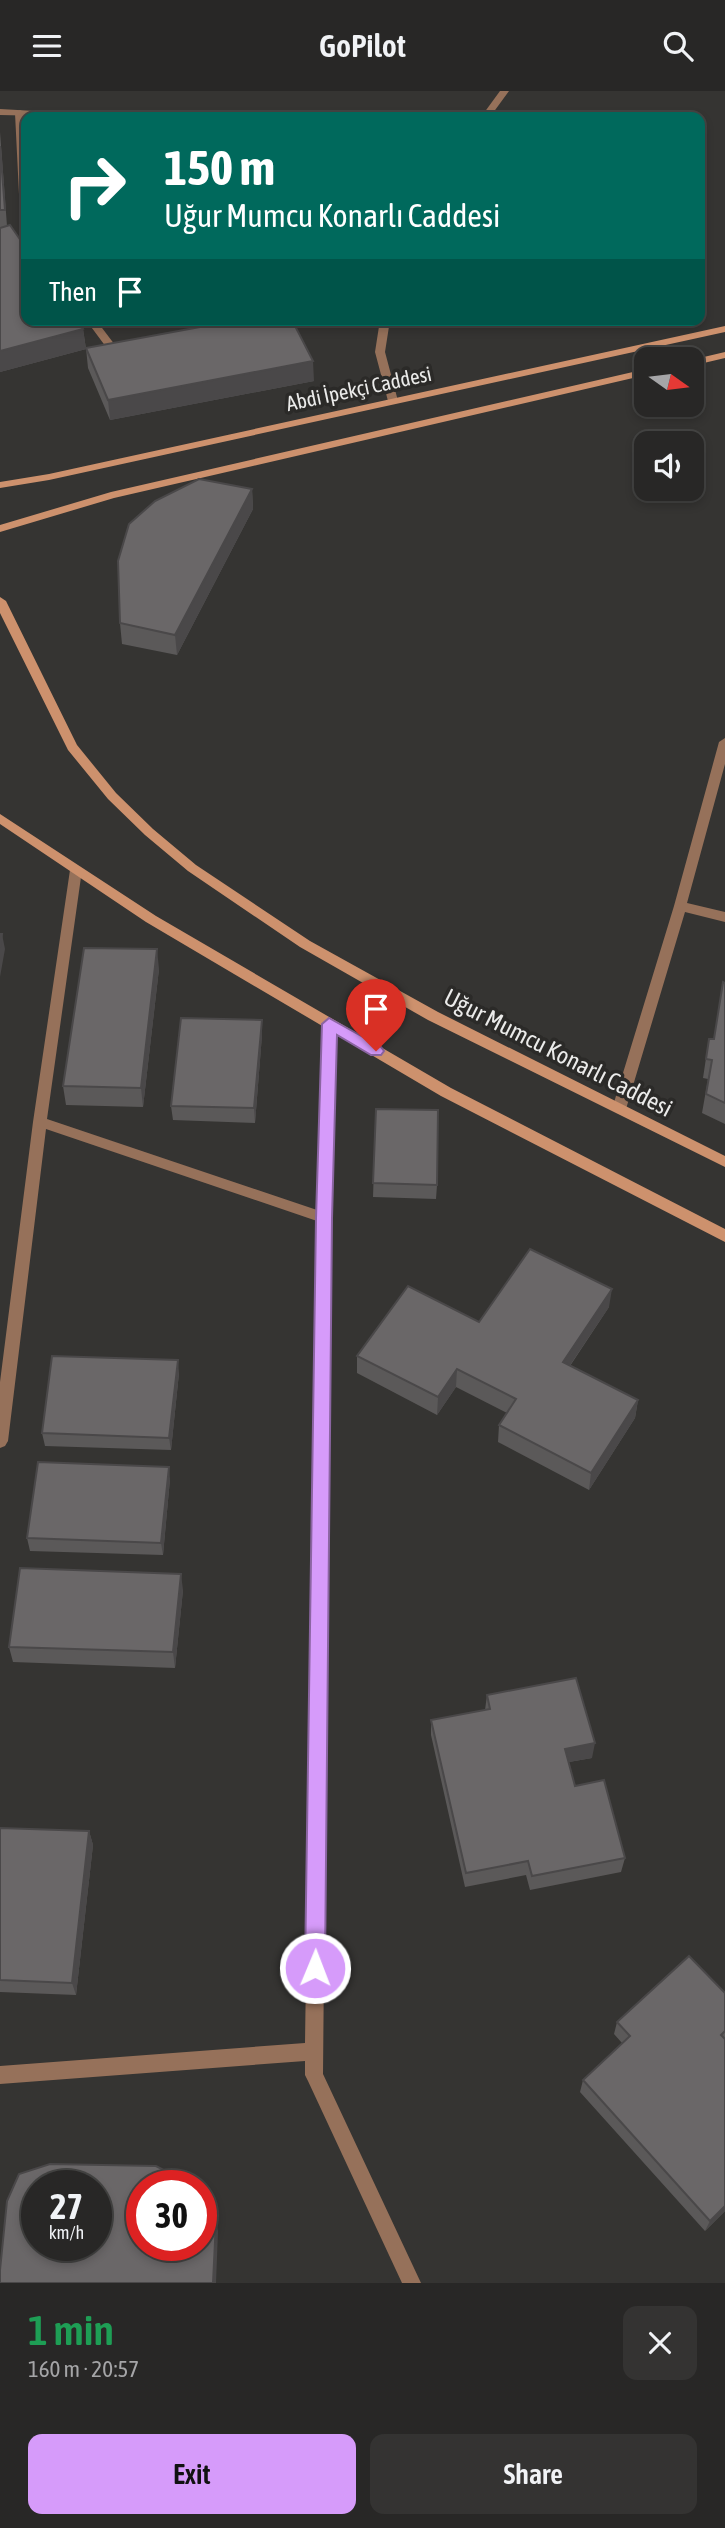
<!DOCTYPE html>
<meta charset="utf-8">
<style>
:root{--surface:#282726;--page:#343332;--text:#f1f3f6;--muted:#a5a5a7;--line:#444443;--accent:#d69bfa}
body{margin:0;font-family:"Asap Condensed",sans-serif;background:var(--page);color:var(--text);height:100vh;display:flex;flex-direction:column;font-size:26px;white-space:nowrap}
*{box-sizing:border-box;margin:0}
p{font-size:23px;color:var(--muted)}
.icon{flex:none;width:38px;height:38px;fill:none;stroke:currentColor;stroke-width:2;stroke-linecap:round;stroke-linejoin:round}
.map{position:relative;height:2192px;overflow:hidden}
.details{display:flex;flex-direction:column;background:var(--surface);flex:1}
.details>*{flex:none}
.banner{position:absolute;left:21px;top:21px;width:684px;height:214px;border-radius:14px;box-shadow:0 4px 10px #0003,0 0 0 2px var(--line);background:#00695c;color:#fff;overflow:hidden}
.needle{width:46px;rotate:104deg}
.tools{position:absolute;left:634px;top:256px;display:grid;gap:14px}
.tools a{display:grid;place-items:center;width:70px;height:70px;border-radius:14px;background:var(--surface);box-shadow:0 4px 10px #0003,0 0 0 2px var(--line);font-size:35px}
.speed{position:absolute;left:21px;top:2079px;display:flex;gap:14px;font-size:35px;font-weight:700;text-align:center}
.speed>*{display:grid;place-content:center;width:91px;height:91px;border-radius:50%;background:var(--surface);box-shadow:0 4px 10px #0003,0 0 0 2px var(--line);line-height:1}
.speed small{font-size:18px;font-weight:400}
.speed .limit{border:10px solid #d22;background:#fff;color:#111}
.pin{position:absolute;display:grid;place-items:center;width:60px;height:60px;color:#fff;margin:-72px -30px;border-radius:50% 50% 50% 0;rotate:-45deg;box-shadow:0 0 7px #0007}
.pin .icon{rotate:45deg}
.me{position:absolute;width:77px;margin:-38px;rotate:1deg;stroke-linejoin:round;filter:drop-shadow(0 0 5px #0008)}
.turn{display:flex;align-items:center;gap:24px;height:147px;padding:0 28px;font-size:32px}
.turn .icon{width:91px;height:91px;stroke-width:2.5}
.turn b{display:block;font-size:49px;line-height:60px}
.then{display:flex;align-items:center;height:66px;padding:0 28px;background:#0003;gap:14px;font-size:26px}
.round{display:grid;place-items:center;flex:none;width:74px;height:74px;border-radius:14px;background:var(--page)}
.headline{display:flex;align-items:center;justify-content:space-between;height:119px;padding:0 28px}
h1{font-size:42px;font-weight:600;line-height:52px;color:#1e9e55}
.button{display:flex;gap:14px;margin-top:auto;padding:14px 28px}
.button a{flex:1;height:80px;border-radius:14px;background:var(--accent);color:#111;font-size:28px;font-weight:600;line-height:80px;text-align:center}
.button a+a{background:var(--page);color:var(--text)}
header{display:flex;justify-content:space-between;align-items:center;height:91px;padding:0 28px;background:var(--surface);font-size:32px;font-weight:600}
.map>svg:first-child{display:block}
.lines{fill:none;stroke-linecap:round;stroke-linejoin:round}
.lane{fill:#96715a;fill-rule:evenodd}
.street{fill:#96715a;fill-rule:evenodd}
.secondary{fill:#cd916d;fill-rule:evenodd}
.wall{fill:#5b5959}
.shaded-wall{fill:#4a4849}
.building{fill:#6a6768;stroke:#4a4849;stroke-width:2;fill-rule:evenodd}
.route{fill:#d69bfa;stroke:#8b65a2;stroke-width:2}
.labels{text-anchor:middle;stroke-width:7;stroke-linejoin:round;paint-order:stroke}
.far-street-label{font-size:21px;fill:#ebebea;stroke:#2b2a28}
.street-label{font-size:24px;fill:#ebebea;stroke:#2b2a28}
</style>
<header><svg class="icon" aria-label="menu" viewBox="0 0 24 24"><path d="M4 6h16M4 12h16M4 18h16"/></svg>GoPilot<svg class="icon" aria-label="search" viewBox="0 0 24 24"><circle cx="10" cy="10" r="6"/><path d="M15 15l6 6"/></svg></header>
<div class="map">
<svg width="725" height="2192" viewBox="0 0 725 2192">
<rect width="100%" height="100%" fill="#353432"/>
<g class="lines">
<path class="lane" d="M20,19L25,22L26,147L21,144L15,22Z
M86,229H96L118,258L117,260H109Z"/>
<path class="street" d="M500,0H509L490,26H481Z
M0,18L88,23L93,26L0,24Z
M380,229H390L385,261L398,310L393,313L388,310L375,261Z
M725,647V673L687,812L725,821V831L685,821L626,1018L619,1023L612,1018L674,815L719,651Z
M76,775L82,779L47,1028L317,1119L322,933L329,928L336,933L331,1127L323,1983L421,2192H402L308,1990L305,1984V1970L0,1993V1975L305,1952L317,1130L46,1038L8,1350L5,1355L0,1357V1291L33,1031L70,779Z"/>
<path class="secondary" d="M725,235V241L49,389L0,397V391L49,383Z
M725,261V267L691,275V269Z
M646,278V284L114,407L0,441V434L111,401Z
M0,506L6,510L77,654L116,702L153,738L196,774L310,850L438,921L725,1065V1076L428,929L300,856L188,780L145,744L108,708L68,659L0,522Z
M0,723L156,825L451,997L725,1138V1151L441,1005L146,831L0,733Z"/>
</g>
<path class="wall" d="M0,41L7,135L83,238L86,258L0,281Z
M86,257L314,290L110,329L88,277Z
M252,398L253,418L177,564L122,553L120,532Z
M159,878L143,1016L66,1014L63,995Z
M723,891L725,892V1033L702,1022L708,988L703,987L706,967L709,948H714Z
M262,944L255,1032L173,1029L171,1015Z
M376,1018L437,1094L436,1108L373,1106Z
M609,1216L570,1275L638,1309L635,1327L589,1399L498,1351L499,1334L507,1322L456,1296L437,1324L357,1282V1265L479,1231Z
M179,1282L171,1359L45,1355L42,1342Z
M170,1388L163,1464L30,1460L27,1447Z
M183,1499L175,1577L13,1571L9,1556Z
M487,1604L592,1667L569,1671L575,1695L625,1767L621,1781L530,1799L526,1784L465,1796L431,1644V1629L485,1619Z
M0,1737L89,1740L93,1754L76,1904L0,1901Z
M725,1902V2120L705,2140L580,2001L583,1989L622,1952L614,1943L617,1931Z"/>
<path class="shaded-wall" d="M83,238L86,258L0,281V260Z
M313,270L314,290L110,329L108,309Z
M252,398L253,418L177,564L175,544Z
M2,843L5,858L0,886V856Z
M157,858L159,878L143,1016L141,997Z
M262,929V944L255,1032L254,1017Z
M612,1198L609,1216L560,1289L563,1271Z
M178,1269L179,1282L171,1359L169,1347Z
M457,1278L456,1296L437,1324L438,1306Z
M638,1309L635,1327L589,1399L591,1382Z
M169,1376L170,1388L163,1464L161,1452Z
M181,1483L183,1499L175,1577L173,1561Z
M595,1652L592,1667L563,1672L565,1658Z
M89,1740L93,1754L76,1904L72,1892Z
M725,2115V2120L705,2140L710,2130Z
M216,2130L218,2140L216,2192H213Z"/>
<path class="building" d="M0,55L5,119H0Z
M10,134L26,157V229H77L83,238L0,260V137Z
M238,229H292L313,270L108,309L86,257Z
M199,388L252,398L175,544L120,532L118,470L129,433L155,410Z
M0,843H2L0,856Z
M84,857L157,858L141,997L63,995Z
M723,891L725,892V1012L706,1003L712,969L706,968L709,948H714Z
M181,927L262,929L254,1017L171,1015Z
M376,1018L438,1019L437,1094L373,1092Z
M530,1158L612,1198L563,1271L638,1309L591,1382L499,1334L516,1308L457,1278L438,1306L357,1265L408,1195L479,1231Z
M52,1265L178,1269L169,1347L42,1342Z
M38,1371L169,1376L161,1452L27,1447Z
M20,1477L181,1483L173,1561L9,1556Z
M576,1587L595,1652L565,1658L575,1695L604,1689L625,1767L532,1785L528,1770L466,1782L431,1629L490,1618L487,1604Z
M0,1737L89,1740L72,1892L0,1889Z
M689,1865L725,1902V1940L721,1944L725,1948V2115L710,2130L583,1989L630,1945L617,1931Z
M50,2073L156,2075L191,2093L192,2095H142V2154H201V2109L216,2130L213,2192H0V2179L7,2110L19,2083ZM37,2095H96V2154H37Z"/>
<path class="route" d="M329,927L381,956L384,960L381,964H371L337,944L332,1127L325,1877L322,1884L315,1887L308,1884L305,1877L316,1127L322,933Z"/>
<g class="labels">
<g class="far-street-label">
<text transform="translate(359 298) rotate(-12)" y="7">Abdi İpekçi Caddesi</text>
</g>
<g class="street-label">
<text transform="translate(558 962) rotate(27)" y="8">Uğur Mumcu Konarlı Caddesi</text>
</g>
</g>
</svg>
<div class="tools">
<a><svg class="needle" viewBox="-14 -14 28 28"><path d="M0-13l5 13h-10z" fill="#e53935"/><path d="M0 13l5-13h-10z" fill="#a5a5a7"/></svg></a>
<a><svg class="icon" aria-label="sound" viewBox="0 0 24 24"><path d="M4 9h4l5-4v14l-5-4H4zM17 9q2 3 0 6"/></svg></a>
</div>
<div class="speed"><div>27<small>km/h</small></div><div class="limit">30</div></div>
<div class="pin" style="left:376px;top:960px;background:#d93025"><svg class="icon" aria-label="arrive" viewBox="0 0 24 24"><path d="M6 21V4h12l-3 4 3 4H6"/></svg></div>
<svg class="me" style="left:315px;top:1877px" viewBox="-20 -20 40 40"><circle r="17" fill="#d69bfa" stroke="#fff" stroke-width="3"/><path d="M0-11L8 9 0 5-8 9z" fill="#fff"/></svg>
<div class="banner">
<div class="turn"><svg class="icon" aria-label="right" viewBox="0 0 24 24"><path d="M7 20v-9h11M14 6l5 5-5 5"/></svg><div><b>150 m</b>Uğur Mumcu Konarlı Caddesi</div></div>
<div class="then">Then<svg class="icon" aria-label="arrive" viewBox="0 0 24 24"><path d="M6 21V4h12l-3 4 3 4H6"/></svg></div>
</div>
</div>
<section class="details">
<div class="headline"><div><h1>1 min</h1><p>160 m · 20:57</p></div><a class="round"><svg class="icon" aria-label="close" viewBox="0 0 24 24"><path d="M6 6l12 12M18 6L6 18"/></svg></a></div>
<div class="button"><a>Exit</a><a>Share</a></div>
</section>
